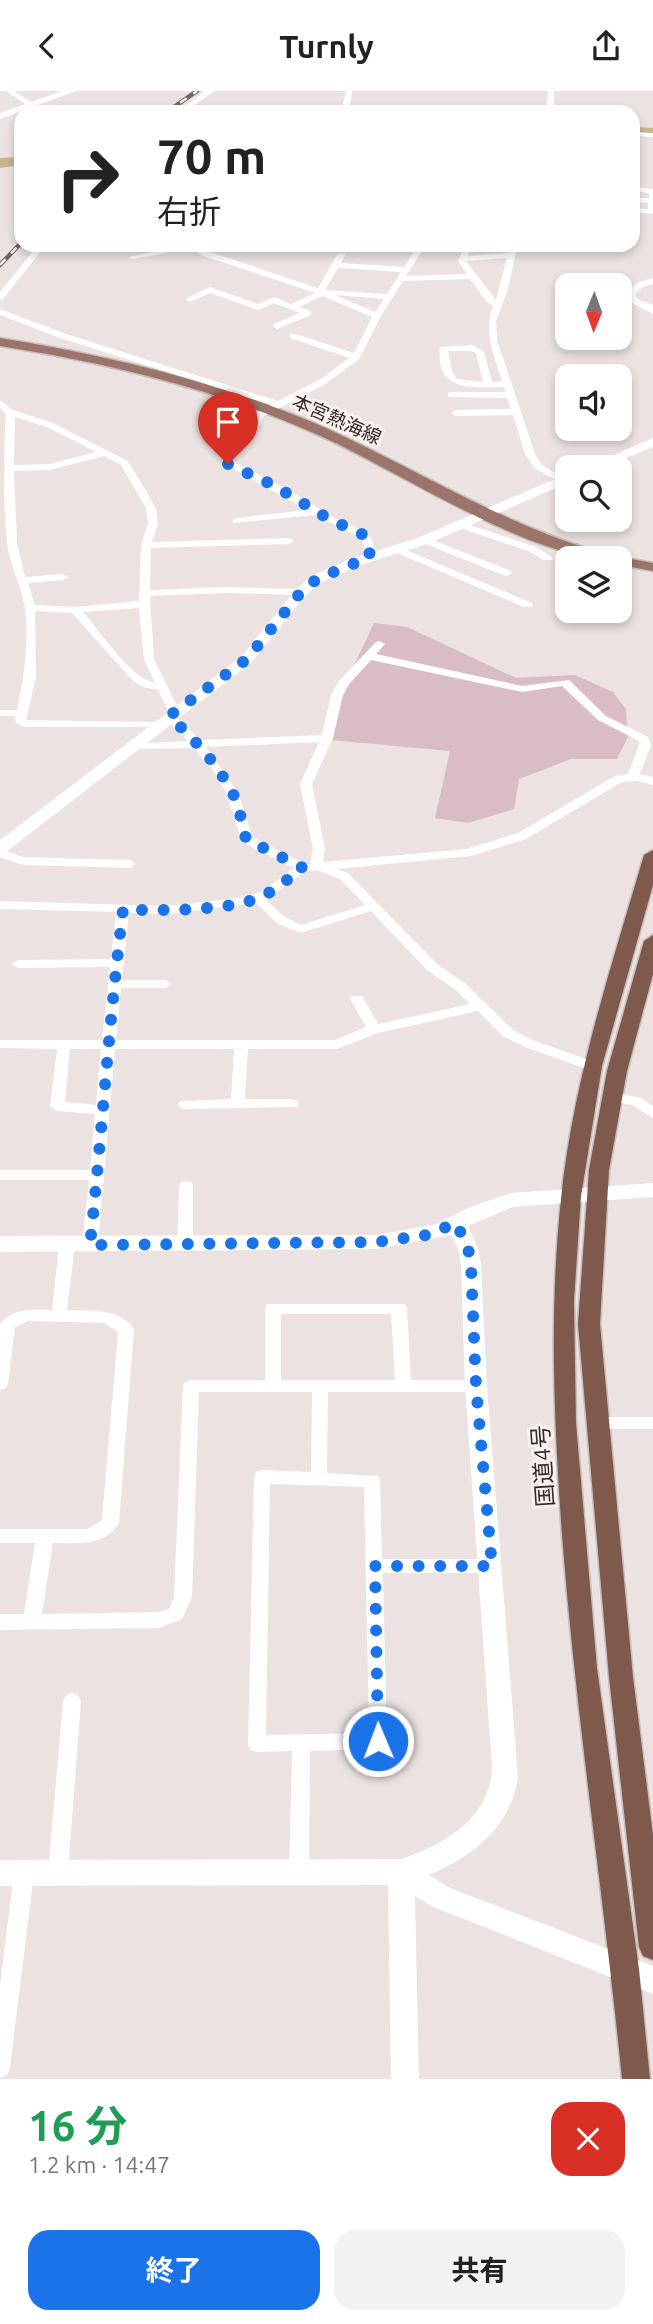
<!DOCTYPE html>
<html lang="ja">
<meta charset="utf-8">
<style>
:root{--surface:#fff;--page:#f2f2f2;--text:#222;--muted:#767676;--accent:#1a73e8}
body{margin:0;font-family:Ubuntu,"Noto Sans JP",sans-serif;background:var(--page);color:var(--text);height:100vh;display:flex;flex-direction:column;font-size:26px;white-space:nowrap}
*{box-sizing:border-box;margin:0}
p{font-size:23px;color:var(--muted)}
.icon{flex:none;width:38px;height:38px;fill:none;stroke:currentColor;stroke-width:2;stroke-linecap:round;stroke-linejoin:round}
.map{position:relative;height:1988px;overflow:hidden}
.side{display:flex;flex-direction:column;background:var(--surface);flex:1}
.side>*{flex:none}
.banner{position:absolute;left:14px;top:14px;width:626px;height:147px;border-radius:21px;box-shadow:0 4px 10px #0003;background:#fff;color:var(--text);overflow:hidden}
.needle{width:46px;rotate:181deg}
.tools{position:absolute;left:555px;top:182px;display:grid;gap:14px}
.tools a{display:grid;place-items:center;width:77px;height:77px;border-radius:14px;background:var(--surface);box-shadow:0 4px 10px #0003;font-size:35px}
.pin{position:absolute;display:grid;place-items:center;width:60px;height:60px;color:#fff;margin:-72px -30px;border-radius:50% 50% 50% 0;rotate:-45deg;box-shadow:0 0 7px #0007}
.pin .icon{rotate:45deg}
.me{position:absolute;width:77px;margin:-38px;rotate:359deg;stroke-linejoin:round;filter:drop-shadow(0 0 5px #0008)}
.turn{display:flex;align-items:center;gap:24px;height:147px;padding:0 28px;font-size:32px}
.turn .icon{width:91px;height:91px;stroke-width:2.5}
.turn b{display:block;font-size:49px;line-height:60px}
.round{display:grid;place-items:center;flex:none;width:74px;height:74px;border-radius:21px;background:var(--page)}
.summary{display:flex;align-items:center;justify-content:space-between;height:119px;padding:0 28px}
h1{font-size:42px;font-weight:700;line-height:52px;color:#1e9e55}
.button{display:flex;gap:14px;margin-top:auto;padding:14px 28px}
.button a{flex:1;height:80px;border-radius:21px;background:var(--accent);color:#fff;font-size:28px;font-weight:700;line-height:80px;text-align:center}
.button a+a{background:var(--page);color:var(--text)}
header{display:flex;justify-content:space-between;align-items:center;height:91px;padding:0 28px;background:var(--surface);font-size:32px;font-weight:700}
.map>svg:first-child{display:block}
.green{fill:#dabcc4}
.lines{fill:none;stroke-linecap:round;stroke-linejoin:round}
.river{fill:#cbb48e;fill-rule:evenodd}
.primary-casing{stroke:#c4bebd;stroke-width:3}
.trunk-casing{stroke:#c4bebd;stroke-width:3}
.minor{fill:#fff;fill-rule:evenodd}
.tertiary{fill:#fff;fill-rule:evenodd}
.primary{fill:#9d7469;fill-rule:evenodd}
.trunk{fill:#80594d;fill-rule:evenodd}
.rail-casing{stroke:#76625d;stroke-width:4.5}
.rail{stroke:#f7f2f2;stroke-width:2.5;stroke-dasharray:8;stroke-linecap:butt}
.route{stroke:#1a73e8;stroke-width:12;stroke-dasharray:0 21.6}
.labels{text-anchor:middle;stroke-width:6;stroke-linejoin:round;paint-order:stroke}
.far-street-label{font-size:19px;fill:#3a2723;stroke:#f7f2f2}
.street-label{font-size:23px;fill:#3a2723;stroke:#f7f2f2}
</style>
<header><svg class="icon" aria-label="back" viewBox="0 0 24 24"><path d="M15 5l-7 7 7 7"/></svg>Turnly<svg class="icon" aria-label="share" viewBox="0 0 24 24"><path d="M12 15V3M7 8l5-5 5 5M5 13v7h14v-7"/></svg></header>
<div class="map">
<svg width="653" height="1988" viewBox="0 0 653 1988">
<rect width="100%" height="100%" fill="#ebe2e1"/>
<path class="green" d="M374,532L407,536L516,587L575,584L613,601L626,618L628,646L617,668H571L519,688L514,718L468,732L435,727L450,660L330,649L342,600Z"/>
<g class="lines">
<path class="river" d="M634,36L653,37V45L634,44Z
M21,66V74L0,77V67Z"/>
<g class="primary-casing">
<path id="primary" d="M0,247C112,265 224,292 328,338C422,381 509,437 610,464L612,467C533,471 393,376 316,343C215,298 109,272 0,255Z
M620,466L653,472V480L620,474V467H615Z"/>
</g>
<g class="trunk-casing">
<path id="trunk" d="M653,759V794L602,975L581,1105L574,1210L576,1332L597,1577L639,1878L650,1988H622C604,1806 576,1626 562,1444C554,1331 549,1221 561,1108C573,990 611,877 644,764Z
M653,844V883L627,980L609,1079L600,1233L633,1586L653,1744V1869L643,1865L639,1856L609,1586L578,1233L589,1079L607,980L644,850Z"/>
</g>
<path class="minor" d="M6,0H14L38,15L31,17Z
M205,0H214L185,21H176Z
M346,0H352L349,21H341Z
M548,0H554V21H546Z
M634,41L653,42V46L634,45Z
M634,96L653,98V123L634,121V117L648,118V112L634,111V107H649V102L634,100Z
M38,154H46L3,208L0,209V201Z
M183,154H200L207,160L318,197L337,164L341,162L345,164L341,172L404,176L418,154H426L406,185L467,183L458,170L465,154H473L468,165L508,162L514,154H522L516,162L507,201L496,230L497,249L535,363L543,375L567,389L559,391L534,377L525,363L513,324L456,325L451,322L456,319L511,318L507,307L448,306V302L451,301H505L504,296C471,297 435,301 440,256L473,254L484,261L492,291L502,290C494,264 483,242 493,215L486,210L470,188L403,190L381,225L359,268L327,292L264,325L253,347L232,370L276,392L333,426L366,441L373,451L375,468H367L363,451L358,445L315,424L233,432V428L237,427L307,419L221,371L246,344L257,321L271,314L60,247L0,224V218L66,243L278,310L321,288L349,267L290,247V243H296L354,262L372,226L322,205L299,216L311,220V224L277,238L273,235L274,233L300,222L274,212L258,219L210,202L189,211L185,208L210,196L258,213L274,206L291,213L315,202L201,164L193,157L133,168L129,166ZM507,167L496,209L466,170ZM338,177L401,181L387,203L325,199ZM335,204L384,208L375,221ZM448,260H471L476,262L483,291L457,288L452,280Z
M653,187V193L645,195L636,202V206L643,212L642,214H636L629,209V199L639,191Z
M0,309L13,319L53,332L128,370L156,417L158,432L152,451L289,447L294,450L289,453L151,457L150,499L226,496L301,498L306,501L301,504L226,502L150,505L154,568L180,621L175,624L200,649L322,644L331,604L339,590L376,551L380,550L385,553L376,563L522,595L569,589L606,625L648,646L651,654L640,683L653,686V694L637,690L622,691L526,748L471,765L336,778L348,782L437,873L467,894L513,939L535,950L597,972L599,975L597,978H587L525,956L503,945L478,920L378,942L337,958H248L245,1008H292L297,1010L299,1013L297,1016L185,1018L180,1016L178,1013L180,1010L231,1008L234,958H115L98,1154L95,1158H85L82,1154L89,1089H0V1079H90L95,1023L57,1020L50,1015L57,958L0,957V949H102L110,876L18,877L11,873L18,869L111,868L116,821L0,818V810L167,815L246,806L261,801L294,777L242,751L226,701L214,681L194,657L126,658L124,656L130,653L188,650L163,625L169,622L158,599L143,596L134,591L72,522L35,520L36,586L26,629L157,631L161,632V636H25L16,632L15,625H0V619H17C24,589 30,542 24,512C20,491 9,473 7,450C2,408 5,365 5,322L0,317ZM15,326L47,336L96,361L50,373L14,374ZM104,365L121,374L146,417L148,432L141,454L139,510L75,516L35,514L28,492L63,489L68,486L63,483L25,486L17,452L14,380L50,379ZM139,517L144,568L155,592C130,587 100,540 83,521ZM371,569L522,601L562,595L598,629L639,650V654L628,683L615,685L518,742L466,758L323,771L325,757L312,693L333,647L343,604L350,592ZM319,651L300,693L313,757L310,773H305L252,746L238,701L206,656ZM317,779L340,788L365,814L301,834L282,824L266,808L306,780ZM256,812L278,833L301,842L371,820L427,879L457,900L470,913L378,933L362,905H352L350,908L366,936L335,949H116L121,897H165L172,893L165,889H122L129,822L167,823ZM70,958H101L96,1014L65,1011Z
M461,431L536,456L553,467L552,469H544L528,460L457,436L456,434Z
M425,446L511,480L512,482L507,485L503,484L421,451L420,449Z
M399,456L532,512L533,514L532,516H524L395,461L394,459Z
M588,520H598L599,530H591Z
M0,758L23,766L130,769L136,773L130,777L22,774L0,766Z
M612,1001L641,1007L653,1015V1027L632,1014L607,1009L605,1006L607,1003Z
M186,1090L191,1091L193,1095V1154L190,1158H180L177,1154L179,1095L181,1091Z
M67,1149L72,1150L75,1154L67,1219C91,1220 119,1216 134,1238L119,1432C105,1456 76,1452 53,1452L42,1523L159,1521L169,1518L174,1506L183,1295L185,1291L191,1289H265V1217L267,1213H405L407,1217L411,1289H476L482,1291L484,1295L482,1299L476,1301H328L327,1382L378,1385L380,1390L382,1468H492L498,1470L501,1475L498,1480L492,1482H383L387,1650L385,1656L378,1658L310,1660L309,1782L306,1788L299,1791L292,1788L289,1782L292,1660L257,1661L250,1659L248,1653L254,1386L256,1381L262,1379L311,1381L312,1301H199L192,1506L182,1528L159,1537L0,1539V1523H24L35,1452H0V1438H88L102,1429L118,1241L104,1232L28,1230L15,1236L8,1293L6,1297L0,1299V1233C12,1217 33,1218 52,1219L59,1154L62,1150ZM281,1223H391L395,1289H281ZM270,1393L364,1396L369,1642L266,1644Z
M596,1326H653V1338H596L590,1337L588,1332L590,1327Z
M72,1602L78,1604L81,1610L68,1782L65,1788L58,1791L51,1788L48,1782L63,1610L66,1604Z
M24,1773L31,1776L34,1782L10,1977L7,1984L0,1987V1894L14,1782L17,1776Z"/>
<path class="tertiary" d="M62,0H76L0,28V22Z
M635,210H643L653,214V223L635,214Z
M653,347V356L604,376H586Z
M567,383V392L430,452L358,475L322,491L306,504L252,571L6,761L0,762V749L242,565L296,498L312,485L348,469L420,446Z
M653,1092V1106L513,1116L468,1135L478,1157L481,1174L487,1295L518,1686C511,1736 473,1765 429,1784L450,1797L653,1875V1903L431,1815L415,1805L419,1988H391L388,1794L0,1795V1769L401,1768C444,1754 491,1727 492,1676L465,1295L461,1174L458,1157L451,1144L377,1158L0,1161V1145L377,1144L436,1133L470,1116L511,1102Z"/>
<use href="#primary" class="primary"/>
<use href="#trunk" class="trunk"/>
<g class="rail-casing">
<path id="rail" d="M167,21L197,0
M0,174L21,152"/>
</g>
<use href="#rail" class="rail"/>
</g>
<g class="lines">
<path class="route" d="M228,373L273,394L329,428L362,443L368,451L370,466L317,488L301,501L247,568L169,625C194,648 216,671 232,701C239,714 242,733 246,748L303,777C290,786 277,798 263,805C228,821 161,819 123,819C109,930 102,1042 90,1154L377,1151L426,1144L456,1132L468,1157L471,1174L476,1295L492,1475H375L378,1650"/>
</g>
<g class="labels">
<g class="far-street-label">
<text transform="translate(337 328) rotate(24)" y="7">本宮熱海線</text>
</g>
<g class="street-label">
<text transform="translate(543 1375) rotate(-94)" y="8">国道4号</text>
</g>
</g>
</svg>
<div class="tools">
<a><svg class="needle" viewBox="-14 -14 28 28"><path d="M0-13l5 13h-10z" fill="#e53935"/><path d="M0 13l5-13h-10z" fill="#767676"/></svg></a>
<a><svg class="icon" aria-label="sound" viewBox="0 0 24 24"><path d="M4 9h4l5-4v14l-5-4H4zM17 9q2 3 0 6"/></svg></a>
<a><svg class="icon" aria-label="search" viewBox="0 0 24 24"><circle cx="10" cy="10" r="6"/><path d="M15 15l6 6"/></svg></a>
<a><svg class="icon" aria-label="layers" viewBox="0 0 24 24"><path d="M12 4l9 5-9 5-9-5zM3 14l9 5 9-5"/></svg></a>
</div>
<div class="pin" style="left:228px;top:373px;background:#d93025"><svg class="icon" aria-label="arrive" viewBox="0 0 24 24"><path d="M6 21V4h12l-3 4 3 4H6"/></svg></div>
<svg class="me" style="left:378px;top:1650px" viewBox="-20 -20 40 40"><circle r="17" fill="#1a73e8" stroke="#fff" stroke-width="3"/><path d="M0-11L8 9 0 5-8 9z" fill="#fff"/></svg>
<div class="banner">
<div class="turn"><svg class="icon" aria-label="right" viewBox="0 0 24 24"><path d="M7 20v-9h11M14 6l5 5-5 5"/></svg><div><b>70 m</b>右折</div></div>
</div>
</div>
<section class="side">
<div class="summary"><div><h1>16 分</h1><p>1.2 km · 14:47</p></div><a class="round" style="background:#d93025;color:#fff"><svg class="icon" aria-label="close" viewBox="0 0 24 24"><path d="M6 6l12 12M18 6L6 18"/></svg></a></div>
<div class="button"><a>終了</a><a>共有</a></div>
</section>
